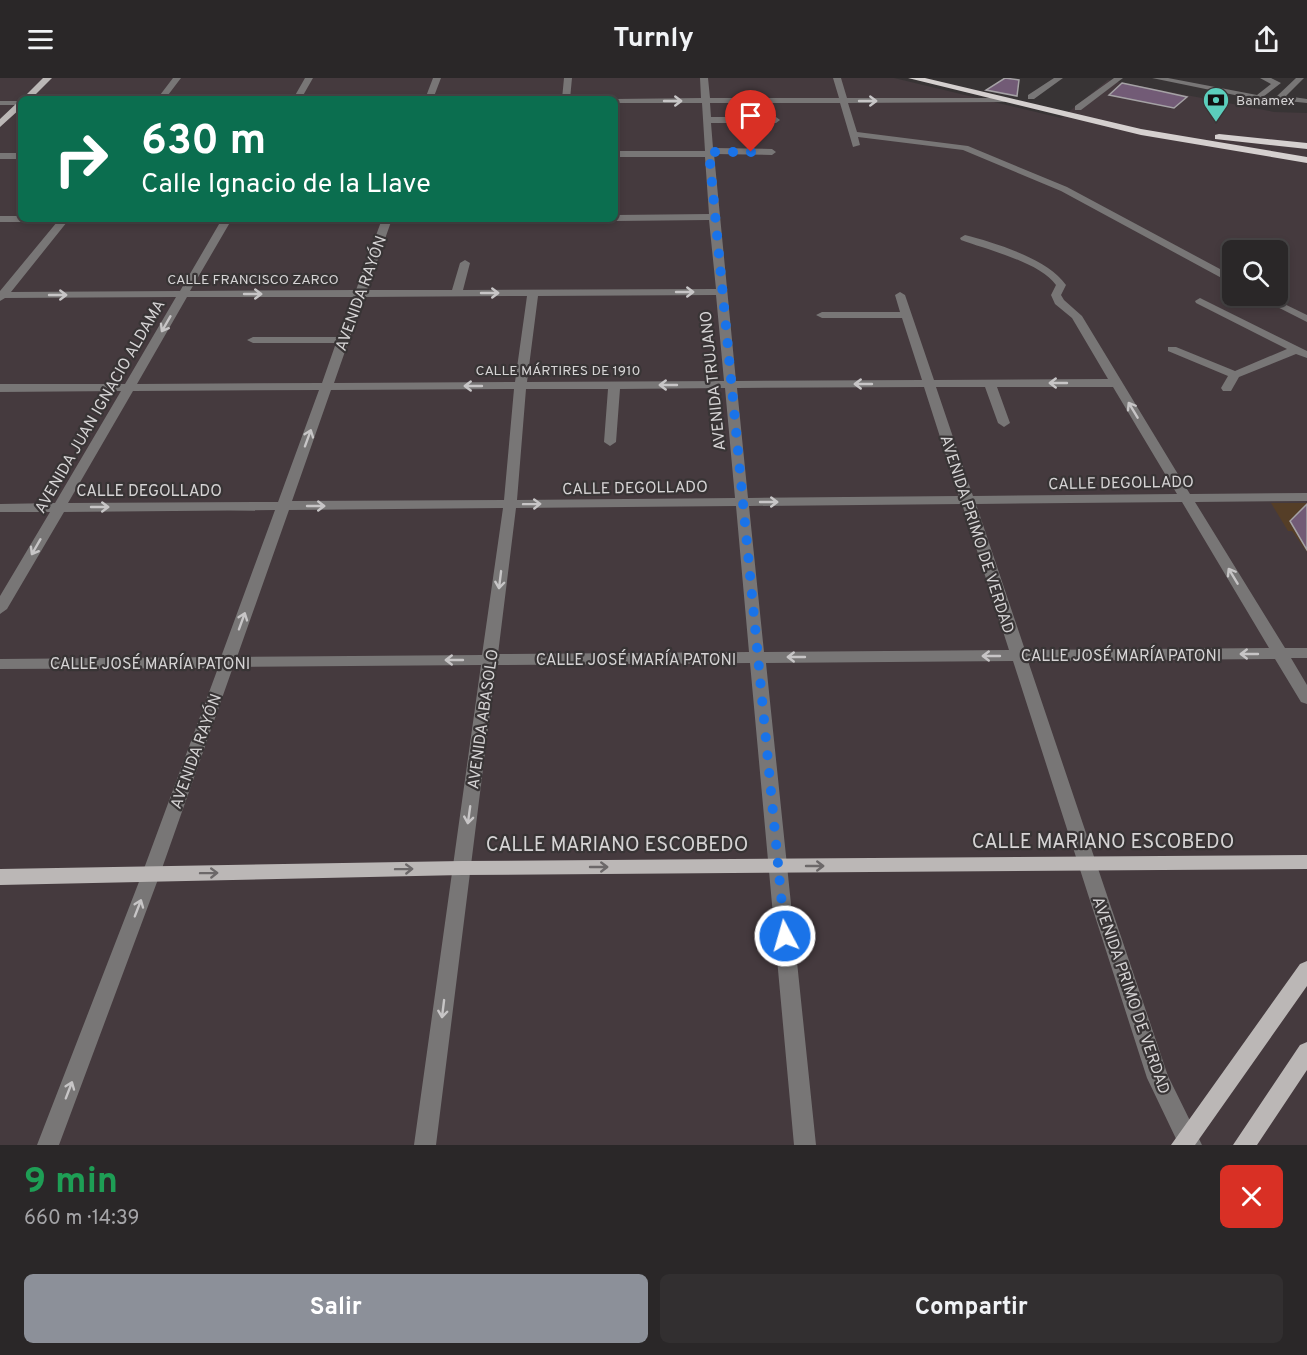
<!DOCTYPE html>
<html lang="es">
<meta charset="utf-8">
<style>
:root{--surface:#2a2728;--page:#322f30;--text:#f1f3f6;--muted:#a5a5a8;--line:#464445;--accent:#8c9099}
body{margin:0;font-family:Overpass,sans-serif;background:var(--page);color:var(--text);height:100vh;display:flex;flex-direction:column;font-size:22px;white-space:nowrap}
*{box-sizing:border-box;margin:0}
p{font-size:20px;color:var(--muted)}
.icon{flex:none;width:33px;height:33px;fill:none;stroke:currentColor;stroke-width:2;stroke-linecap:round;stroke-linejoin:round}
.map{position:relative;height:1067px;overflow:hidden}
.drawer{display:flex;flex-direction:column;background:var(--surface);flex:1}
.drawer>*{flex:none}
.banner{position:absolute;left:18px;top:18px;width:600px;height:126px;border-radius:9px;box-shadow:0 3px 9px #0003,0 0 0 2px var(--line);background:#0b6e4f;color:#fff;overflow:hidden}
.tools{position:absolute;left:1222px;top:162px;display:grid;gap:12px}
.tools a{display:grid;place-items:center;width:66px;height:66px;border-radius:9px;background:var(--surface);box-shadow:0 3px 9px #0003,0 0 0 2px var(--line);font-size:30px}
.pin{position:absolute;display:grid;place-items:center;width:51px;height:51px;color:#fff;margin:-62px -26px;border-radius:50% 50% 50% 0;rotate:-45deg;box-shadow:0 0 6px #0007}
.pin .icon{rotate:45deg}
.me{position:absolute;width:66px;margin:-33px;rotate:354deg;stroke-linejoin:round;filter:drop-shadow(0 0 4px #0008)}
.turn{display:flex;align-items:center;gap:21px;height:126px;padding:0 24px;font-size:27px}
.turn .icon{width:78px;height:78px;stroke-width:2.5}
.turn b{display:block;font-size:42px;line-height:51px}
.round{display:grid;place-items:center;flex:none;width:63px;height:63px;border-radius:9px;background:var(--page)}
.head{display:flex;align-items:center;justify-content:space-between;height:102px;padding:0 24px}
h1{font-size:36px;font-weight:700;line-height:45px;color:#1e9e55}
.cta{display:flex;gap:12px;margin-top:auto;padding:12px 24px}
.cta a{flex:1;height:69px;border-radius:9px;background:var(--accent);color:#fff;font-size:24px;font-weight:700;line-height:69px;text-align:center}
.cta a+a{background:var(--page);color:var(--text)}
header{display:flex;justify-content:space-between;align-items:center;height:78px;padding:0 24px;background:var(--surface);font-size:27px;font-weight:700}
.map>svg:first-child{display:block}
.built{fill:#453a3e;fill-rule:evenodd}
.green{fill:#553e27}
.building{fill:#725b76;stroke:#a5a2a5;stroke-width:1.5}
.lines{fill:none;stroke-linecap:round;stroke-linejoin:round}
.minor{fill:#787676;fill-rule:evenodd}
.major{fill:#bbb7b6;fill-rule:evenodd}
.highway{fill:#d5d0cf;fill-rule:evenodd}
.oneway{stroke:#c7c5c6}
.oneway2{stroke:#6c6869}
.route{stroke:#1a73e8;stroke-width:10;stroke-dasharray:0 18}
.labels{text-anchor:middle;stroke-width:4.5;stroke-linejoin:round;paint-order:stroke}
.far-poi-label{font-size:14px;fill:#d5d3d4;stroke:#383435;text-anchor:start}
.far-street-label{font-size:14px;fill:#d5d3d4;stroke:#383435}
.street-label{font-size:16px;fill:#d5d3d4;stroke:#383435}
.near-street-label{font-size:20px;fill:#d5d3d4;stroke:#383435}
</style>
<header><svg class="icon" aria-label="menu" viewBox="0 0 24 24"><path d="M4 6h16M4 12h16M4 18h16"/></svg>Turnly<svg class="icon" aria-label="share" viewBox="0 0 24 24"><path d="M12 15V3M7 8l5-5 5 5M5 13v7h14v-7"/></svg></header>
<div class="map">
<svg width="1307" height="1067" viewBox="0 0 1307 1067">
<rect width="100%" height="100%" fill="#383435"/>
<path class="built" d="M0,0H894L1061,40L1108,2L1274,34L1307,35V1067H0ZM21,21H615V141H21ZM1233,172H1278V218H1233Z"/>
<path class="green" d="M1271,425H1307V474L1292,453H1288Z"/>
<path class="building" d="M1005,0L1019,2L1017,18L986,12Z
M1122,5L1160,13L1187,19L1174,30L1109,17Z
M1307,426V472L1290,443Z"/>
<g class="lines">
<path class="minor" d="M173,0H181L165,21H157Z
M305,0H313L301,21H293Z
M433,0H441L433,21H425Z
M564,0H572L570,21H562Z
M700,0H708L710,20H839L833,0H841L847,20H1007L1008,22L1004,24L848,25L857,54L968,68L1067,109L1233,198V205L1229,204L1061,113L963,72L858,59L860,67L853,69L840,25H710L711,39H776L780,42L776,45H711L713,70L772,71L776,74L772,77L714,76L736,303L922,302L902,240H822L816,237L822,234H900L895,217L900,214L905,217L934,302L1108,301L1072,240L1055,226L1051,217L1056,207C1039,184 988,172 961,162L960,160L965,157C996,165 1048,181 1066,207L1061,217L1064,222L1082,238L1190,416L1307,415V423L1195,424L1285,570H1307V580H1291L1307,607V626L1301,624L1275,581L1028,583L1168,998L1202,1067H1179L1147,1000L1013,583L766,585L816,1067H794L750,585L496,587L436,1067H414L481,587L233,589L160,796L59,1067H37L142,796L218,590L0,591V581L221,579L275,432L64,434L7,531L0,536V518L50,434H0V426L55,425L121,313L0,314V306H125L176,219L5,220L0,223V213L57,144H0V138H21V141H81L76,144H67L11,214L180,213L222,141H232L190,213L356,212L382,141H392L367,212H452L460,185L465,182L470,185L463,212L716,211L709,142L615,143L611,141H615V137L709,136L705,79H615V73H705L702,25H615L613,21L701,20ZM716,217L724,303L527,304L538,218ZM527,218L515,304L334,305L364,219ZM187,219H354L339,259H253L247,262L253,265H336L322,305L137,306ZM924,309L959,418L748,420L737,310ZM936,309H985L998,345L1004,349L1010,345L997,309H1113L1177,416L973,418ZM725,310L735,420L517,422L526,311H608L604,364L610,368L616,364L620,311ZM514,311L504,422L292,423L331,312ZM319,312L278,424L68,425L133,313ZM1182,424L1269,570L1025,572L976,426ZM962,426L1009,572L764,574L749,428ZM736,428L749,574L498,576L516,430ZM503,430L482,577L237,579L289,432Z
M1054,0H1063L1034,21H1028V17Z
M1114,0H1123L1081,32H1075V28Z
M1152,0H1168L1257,17L1271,6L1260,0H1271L1281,5L1259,22Z
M1296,0H1304L1286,18L1307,21V25L1277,22V18Z
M0,23H21V27H0Z
M0,75H21V81H0Z
M1256,218H1268L1307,237V244Z
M1200,220L1307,273V280L1296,276L1239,299L1231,313H1223L1221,310L1228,298L1168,273V269H1176L1235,293L1287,271L1196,225L1195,223Z"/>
<path class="major" d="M43,0H52L31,21H22Z
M18,24H21V30L0,49V41Z
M1307,777V791L462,797L0,807V791L462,783Z
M1307,883V908L1195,1067H1171L1300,886Z
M1307,964V992L1257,1067H1233L1300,967Z"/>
<path class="highway" d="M908,0H925L1141,51L1307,79V85L1141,57Z
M1219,56L1307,65V71L1215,61V57Z"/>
</g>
<defs><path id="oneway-shaft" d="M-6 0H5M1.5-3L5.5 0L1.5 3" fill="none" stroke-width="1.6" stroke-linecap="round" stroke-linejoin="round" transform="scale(1.5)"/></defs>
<g class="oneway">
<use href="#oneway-shaft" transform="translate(673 23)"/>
<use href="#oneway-shaft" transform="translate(868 23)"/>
<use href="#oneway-shaft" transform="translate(685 214)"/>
<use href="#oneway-shaft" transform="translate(490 215)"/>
<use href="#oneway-shaft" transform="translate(253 216)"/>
<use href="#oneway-shaft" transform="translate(58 217)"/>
<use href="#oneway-shaft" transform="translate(166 246) rotate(120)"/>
<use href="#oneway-shaft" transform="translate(1058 305) rotate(180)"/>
<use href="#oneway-shaft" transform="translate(863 306) rotate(180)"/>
<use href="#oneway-shaft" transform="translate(668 307) rotate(180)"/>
<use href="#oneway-shaft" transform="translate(473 308) rotate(180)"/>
<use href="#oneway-shaft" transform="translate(1133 332) rotate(-121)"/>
<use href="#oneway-shaft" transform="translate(308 360) rotate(-70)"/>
<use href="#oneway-shaft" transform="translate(769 424)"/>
<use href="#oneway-shaft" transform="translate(532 426) rotate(-1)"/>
<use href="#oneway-shaft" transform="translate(316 428)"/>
<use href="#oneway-shaft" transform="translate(100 429)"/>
<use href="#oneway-shaft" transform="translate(36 469) rotate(120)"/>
<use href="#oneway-shaft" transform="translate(1233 498) rotate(-121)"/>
<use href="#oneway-shaft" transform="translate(500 502) rotate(97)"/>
<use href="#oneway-shaft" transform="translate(242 543) rotate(-70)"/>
<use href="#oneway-shaft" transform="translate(1249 576) rotate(180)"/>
<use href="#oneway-shaft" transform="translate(991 578) rotate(180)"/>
<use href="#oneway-shaft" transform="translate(796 579) rotate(180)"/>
<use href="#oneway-shaft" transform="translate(454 582) rotate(180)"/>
<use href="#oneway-shaft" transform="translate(469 737) rotate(98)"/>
<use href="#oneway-shaft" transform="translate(138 830) rotate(-69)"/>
<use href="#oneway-shaft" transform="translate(443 931) rotate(97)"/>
<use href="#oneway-shaft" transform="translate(69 1012) rotate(-69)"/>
</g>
<g class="oneway2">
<use href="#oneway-shaft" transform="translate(815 788)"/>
<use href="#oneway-shaft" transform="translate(599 789)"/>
<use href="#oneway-shaft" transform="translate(404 791) rotate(-1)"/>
<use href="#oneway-shaft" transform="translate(209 795) rotate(-1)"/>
</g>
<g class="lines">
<path class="route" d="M751,74H709L785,858"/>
</g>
<defs>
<g id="bank-pin" transform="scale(1.35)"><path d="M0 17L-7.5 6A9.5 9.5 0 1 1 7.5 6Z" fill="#5bcebc" stroke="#383435"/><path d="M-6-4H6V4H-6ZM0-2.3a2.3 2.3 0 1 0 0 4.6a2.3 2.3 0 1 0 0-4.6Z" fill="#111"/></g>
</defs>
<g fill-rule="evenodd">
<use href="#bank-pin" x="1216" y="22"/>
</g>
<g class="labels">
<g class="far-poi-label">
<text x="1236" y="27">Banamex</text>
</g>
<g class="far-street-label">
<text x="253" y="206">CALLE FRANCISCO ZARCO</text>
<text x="558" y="297">CALLE MÁRTIRES DE 1910</text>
</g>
<g class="street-label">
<text transform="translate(360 215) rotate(-70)" y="6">AVENIDA RAYÓN</text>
<text transform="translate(712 303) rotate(-96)" y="6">AVENIDA TRUJANO</text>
<text transform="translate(99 328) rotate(-60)" y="6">AVENIDA JUAN IGNACIO ALDAMA</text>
<text transform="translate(1121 404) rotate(-1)" y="6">CALLE DEGOLLADO</text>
<text transform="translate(635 409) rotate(-1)" y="6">CALLE DEGOLLADO</text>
<text x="149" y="418">CALLE DEGOLLADO</text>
<text transform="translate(978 456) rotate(72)" y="6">AVENIDA PRIMO DE VERDAD</text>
<text x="1121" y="583">CALLE JOSÉ MARÍA PATONI</text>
<text x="636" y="587">CALLE JOSÉ MARÍA PATONI</text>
<text x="150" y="591">CALLE JOSÉ MARÍA PATONI</text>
<text transform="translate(482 641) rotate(-82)" y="6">AVENIDA ABASOLO</text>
<text transform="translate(195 673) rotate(-70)" y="6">AVENIDA RAYÓN</text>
<text transform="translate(1132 917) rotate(71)" y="6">AVENIDA PRIMO DE VERDAD</text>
</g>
<g class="near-street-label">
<text x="1103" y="770">CALLE MARIANO ESCOBEDO</text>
<text x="617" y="773">CALLE MARIANO ESCOBEDO</text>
</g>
</g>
</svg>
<div class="tools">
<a><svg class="icon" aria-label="search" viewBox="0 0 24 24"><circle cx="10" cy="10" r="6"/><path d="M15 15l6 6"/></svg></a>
</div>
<div class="pin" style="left:751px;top:74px;background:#d93025"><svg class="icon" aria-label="arrive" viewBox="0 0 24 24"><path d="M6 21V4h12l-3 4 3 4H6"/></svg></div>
<svg class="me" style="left:785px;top:858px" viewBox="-20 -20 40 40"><circle r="17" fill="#1a73e8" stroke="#fff" stroke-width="3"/><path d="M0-11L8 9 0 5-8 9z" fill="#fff"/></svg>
<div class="banner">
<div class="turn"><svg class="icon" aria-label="right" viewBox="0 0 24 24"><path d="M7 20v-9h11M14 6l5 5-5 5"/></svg><div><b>630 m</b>Calle Ignacio de la Llave</div></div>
</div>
</div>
<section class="drawer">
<div class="head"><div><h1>9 min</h1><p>660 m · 14:39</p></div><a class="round" style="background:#d93025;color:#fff"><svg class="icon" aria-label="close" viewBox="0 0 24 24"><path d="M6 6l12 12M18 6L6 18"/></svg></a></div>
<div class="cta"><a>Salir</a><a>Compartir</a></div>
</section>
